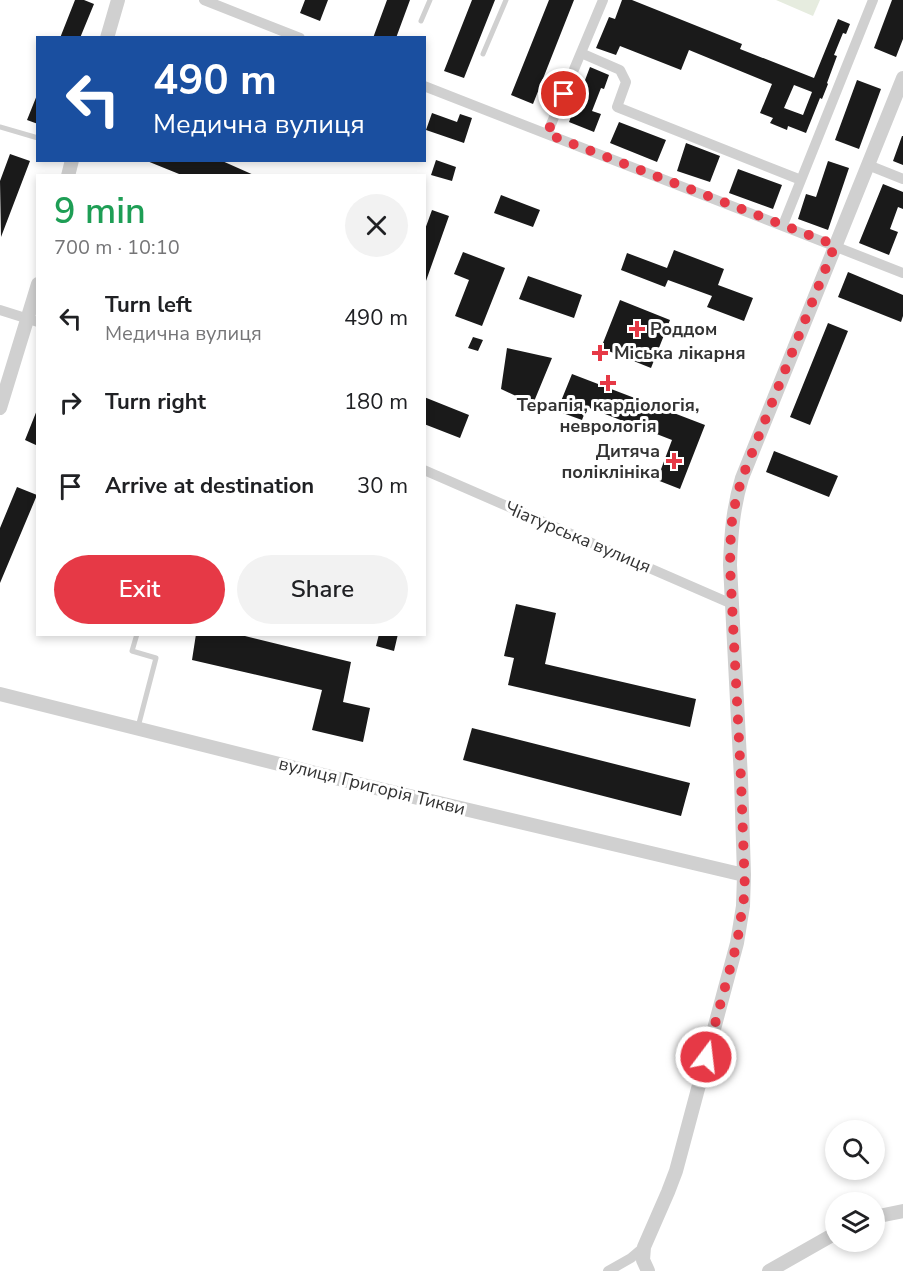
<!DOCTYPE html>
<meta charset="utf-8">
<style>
:root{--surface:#fff;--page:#f2f2f2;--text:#202124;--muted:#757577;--accent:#e63946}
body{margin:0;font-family:"Nunito Sans",sans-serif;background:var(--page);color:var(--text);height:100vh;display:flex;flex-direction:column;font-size:22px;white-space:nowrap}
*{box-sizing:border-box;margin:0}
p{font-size:20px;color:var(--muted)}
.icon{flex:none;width:33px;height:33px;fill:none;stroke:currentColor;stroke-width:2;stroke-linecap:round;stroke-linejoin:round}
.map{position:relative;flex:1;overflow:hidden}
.side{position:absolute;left:36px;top:174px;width:390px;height:462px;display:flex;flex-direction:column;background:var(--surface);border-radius:0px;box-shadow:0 3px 9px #0003}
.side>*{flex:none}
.guide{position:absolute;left:36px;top:36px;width:390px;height:126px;border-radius:0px;box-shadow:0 3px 9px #0003;background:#1a4fa0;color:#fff;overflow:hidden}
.controls{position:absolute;left:825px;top:1120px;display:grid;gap:12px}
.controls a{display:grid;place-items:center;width:60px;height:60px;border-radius:50%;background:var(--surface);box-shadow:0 3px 9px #0003;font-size:30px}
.pin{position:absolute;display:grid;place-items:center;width:51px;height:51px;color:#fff;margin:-26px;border:3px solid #fff;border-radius:50%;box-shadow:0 2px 6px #0007}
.me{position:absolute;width:66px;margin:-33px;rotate:15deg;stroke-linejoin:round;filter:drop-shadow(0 0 4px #0008)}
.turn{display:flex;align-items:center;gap:21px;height:126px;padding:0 18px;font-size:27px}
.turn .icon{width:78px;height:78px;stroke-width:2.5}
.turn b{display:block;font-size:42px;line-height:51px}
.round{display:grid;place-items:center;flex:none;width:63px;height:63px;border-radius:32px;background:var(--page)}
.summary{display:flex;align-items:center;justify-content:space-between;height:102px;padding:0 18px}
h1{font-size:36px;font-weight:600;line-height:45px;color:#1e9e55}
.button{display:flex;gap:12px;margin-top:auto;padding:12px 18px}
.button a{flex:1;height:69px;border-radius:36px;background:var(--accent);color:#fff;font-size:24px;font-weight:600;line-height:69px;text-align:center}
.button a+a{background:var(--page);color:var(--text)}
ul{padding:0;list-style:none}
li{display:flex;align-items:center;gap:18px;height:84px;padding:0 18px}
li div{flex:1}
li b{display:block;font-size:22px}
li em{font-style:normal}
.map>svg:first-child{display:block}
.green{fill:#e6ecdf}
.building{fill:#1a1a1a;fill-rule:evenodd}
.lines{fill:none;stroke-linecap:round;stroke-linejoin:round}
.service{stroke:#d0d0d0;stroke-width:5}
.minor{stroke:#d0d0d0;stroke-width:10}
.tertiary{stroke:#d0d0d0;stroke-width:14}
.route{stroke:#e63946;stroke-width:10;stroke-dasharray:0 18}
.poi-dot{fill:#e63946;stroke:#fff;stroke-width:2}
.labels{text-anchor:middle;stroke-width:6;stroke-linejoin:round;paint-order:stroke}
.poi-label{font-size:18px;font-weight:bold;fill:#333;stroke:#fff;text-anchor:start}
.street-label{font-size:18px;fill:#333;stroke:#fff}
</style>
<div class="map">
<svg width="903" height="1271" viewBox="0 0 903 1271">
<rect width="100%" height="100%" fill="#fff"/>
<path class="green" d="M776,0H820L813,16Z"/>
<path class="building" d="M75,0H84L94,4L80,38H60Z
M305,0H328L320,21L300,13Z
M387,0H410L396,38H373Z
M472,0H495L464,78L444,71Z
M549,0H574L533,104L511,95Z
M622,0H632L742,44L740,49L814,78L838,19L850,24L846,34L843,33L834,55L837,56L827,83L828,84L822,99L820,98L806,133L788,126L787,130L770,123L773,118L760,113L772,84L689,50L681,70L620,46L616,55L596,48L609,17L615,19ZM794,85L812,92L803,115L784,108Z
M892,0H903V39L896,57L874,48Z
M590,67L609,75L604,89L601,88L592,111L601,114L594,132L569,122Z
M857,80L881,89L859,149L835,140Z
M37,95H38V124L27,120Z
M432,113L457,122L460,114L472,118L464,143L426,130Z
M619,122L666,140L657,162L610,143Z
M902,136H903V165L893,161Z
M686,143L720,156L710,182L677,171Z
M10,154L30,161L1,237L0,181Z
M220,160L256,176H184L147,161Z
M436,160L456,167L452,181L431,175Z
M828,161L849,168L828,230L798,219L806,194L816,197Z
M738,169L782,185L773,209L729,193Z
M883,184L903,192V209L898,207L890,229L898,232L889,255L859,243Z
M501,195L540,210L533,227L494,213Z
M432,210L449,216L426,281H424V232Z
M674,250L724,269L718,285L753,298L744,321L707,307L712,296L668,280L665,287L621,270L627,253L667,268Z
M463,252L505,268L482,326L455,316L469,280L454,274Z
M848,272L903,295V316L901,322L838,297Z
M528,276L582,295L574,318L519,299Z
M620,300L670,320L651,368L601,348Z
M828,323L848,331L810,425L790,417Z
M473,337L483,340L478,351L468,348Z
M507,348L552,358L533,404L501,389Z
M572,374L705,425L680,489L657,480L672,440L587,407L582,420L557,411Z
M424,397L469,415L460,438L424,424Z
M37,410H38V446L25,440Z
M774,451L838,476L829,497L766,472Z
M17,487L37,495L0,583V528Z
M516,604L556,613L545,664L696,699L690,727L508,685L514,658L504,656Z
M196,634H237L351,662L343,702L370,708L363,742L312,730L322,690L192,660Z
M379,634H398L394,651L376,646Z
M472,728L690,783L681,816L463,760Z"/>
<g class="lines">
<path class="service" d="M421,21L430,0
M483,54L506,0
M0,127L38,138
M137,634L132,651L156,658L138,727"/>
<path class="minor" d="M204,0L300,38
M581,53L620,70L626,82L617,107L801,180
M424,86L903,273
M547,134L603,0
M868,165L903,179
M783,225L873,0
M0,310L38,322
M424,470L732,604
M608,1271L631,1258L644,1247"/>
<path class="tertiary" d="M107,38L118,0
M68,176L72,160
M0,408L38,284
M0,694L363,785L744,875
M874,1217L903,1211
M648,1271L643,1260L644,1247L668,1192L676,1171L737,943L743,906L744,875L741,779L730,565C731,534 733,508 742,478L903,78
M769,1271L836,1233"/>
</g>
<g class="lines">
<path class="route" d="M564,94L547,134L835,245L742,478L736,499L731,527L730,565L741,779L745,891L737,943L706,1057"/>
</g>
<g class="poi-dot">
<path d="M634 320h6v6h6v6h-6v6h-6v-6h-6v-6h6z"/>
<path d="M597 344h6v6h6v6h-6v6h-6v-6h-6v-6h6z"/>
<path d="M605 374h6v6h6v6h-6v6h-6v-6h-6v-6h6z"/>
<path d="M671 452h6v6h6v6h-6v6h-6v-6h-6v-6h6z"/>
</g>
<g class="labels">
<g class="poi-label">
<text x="650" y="335">Роддом</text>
<text x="614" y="359">Мiська лiкарня</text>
<text x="608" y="411" text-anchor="middle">Терапія, кардіологія,<tspan x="608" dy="21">неврологія</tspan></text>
<text x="660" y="457" text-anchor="end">Дитяча<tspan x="660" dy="21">поліклініка</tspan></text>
</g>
<g class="street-label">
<text transform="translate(578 537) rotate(23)" y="6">Чіатурська вулиця</text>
<text transform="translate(372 786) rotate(14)" y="6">вулиця Григорія Тикви</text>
</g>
</g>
</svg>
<div class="controls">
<a><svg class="icon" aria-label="search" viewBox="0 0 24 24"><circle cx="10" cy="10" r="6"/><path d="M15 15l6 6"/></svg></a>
<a><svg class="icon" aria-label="layers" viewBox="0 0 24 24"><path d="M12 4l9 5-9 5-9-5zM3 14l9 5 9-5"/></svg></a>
</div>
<div class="pin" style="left:564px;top:94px;background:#d93025"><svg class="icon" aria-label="arrive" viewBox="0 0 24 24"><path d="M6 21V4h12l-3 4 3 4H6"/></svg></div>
<svg class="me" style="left:706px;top:1057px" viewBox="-20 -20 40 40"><circle r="17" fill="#e63946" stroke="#fff" stroke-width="3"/><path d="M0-11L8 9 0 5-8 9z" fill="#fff"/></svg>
<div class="guide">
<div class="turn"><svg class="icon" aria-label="left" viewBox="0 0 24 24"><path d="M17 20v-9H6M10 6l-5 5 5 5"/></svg><div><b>490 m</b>Медична вулиця</div></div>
</div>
<section class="side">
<div class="summary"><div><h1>9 min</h1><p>700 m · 10:10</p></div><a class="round"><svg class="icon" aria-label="close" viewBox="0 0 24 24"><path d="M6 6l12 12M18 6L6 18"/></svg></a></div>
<ul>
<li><svg class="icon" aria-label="left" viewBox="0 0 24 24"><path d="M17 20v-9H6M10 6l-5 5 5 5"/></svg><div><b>Turn left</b><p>Медична вулиця</p></div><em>490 m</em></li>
<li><svg class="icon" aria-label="right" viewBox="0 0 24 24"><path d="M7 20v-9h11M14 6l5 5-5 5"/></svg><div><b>Turn right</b></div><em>180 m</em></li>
<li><svg class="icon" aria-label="arrive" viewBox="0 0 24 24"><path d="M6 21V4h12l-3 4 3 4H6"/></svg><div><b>Arrive at destination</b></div><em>30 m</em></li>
</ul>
<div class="button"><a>Exit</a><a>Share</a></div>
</section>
</div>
